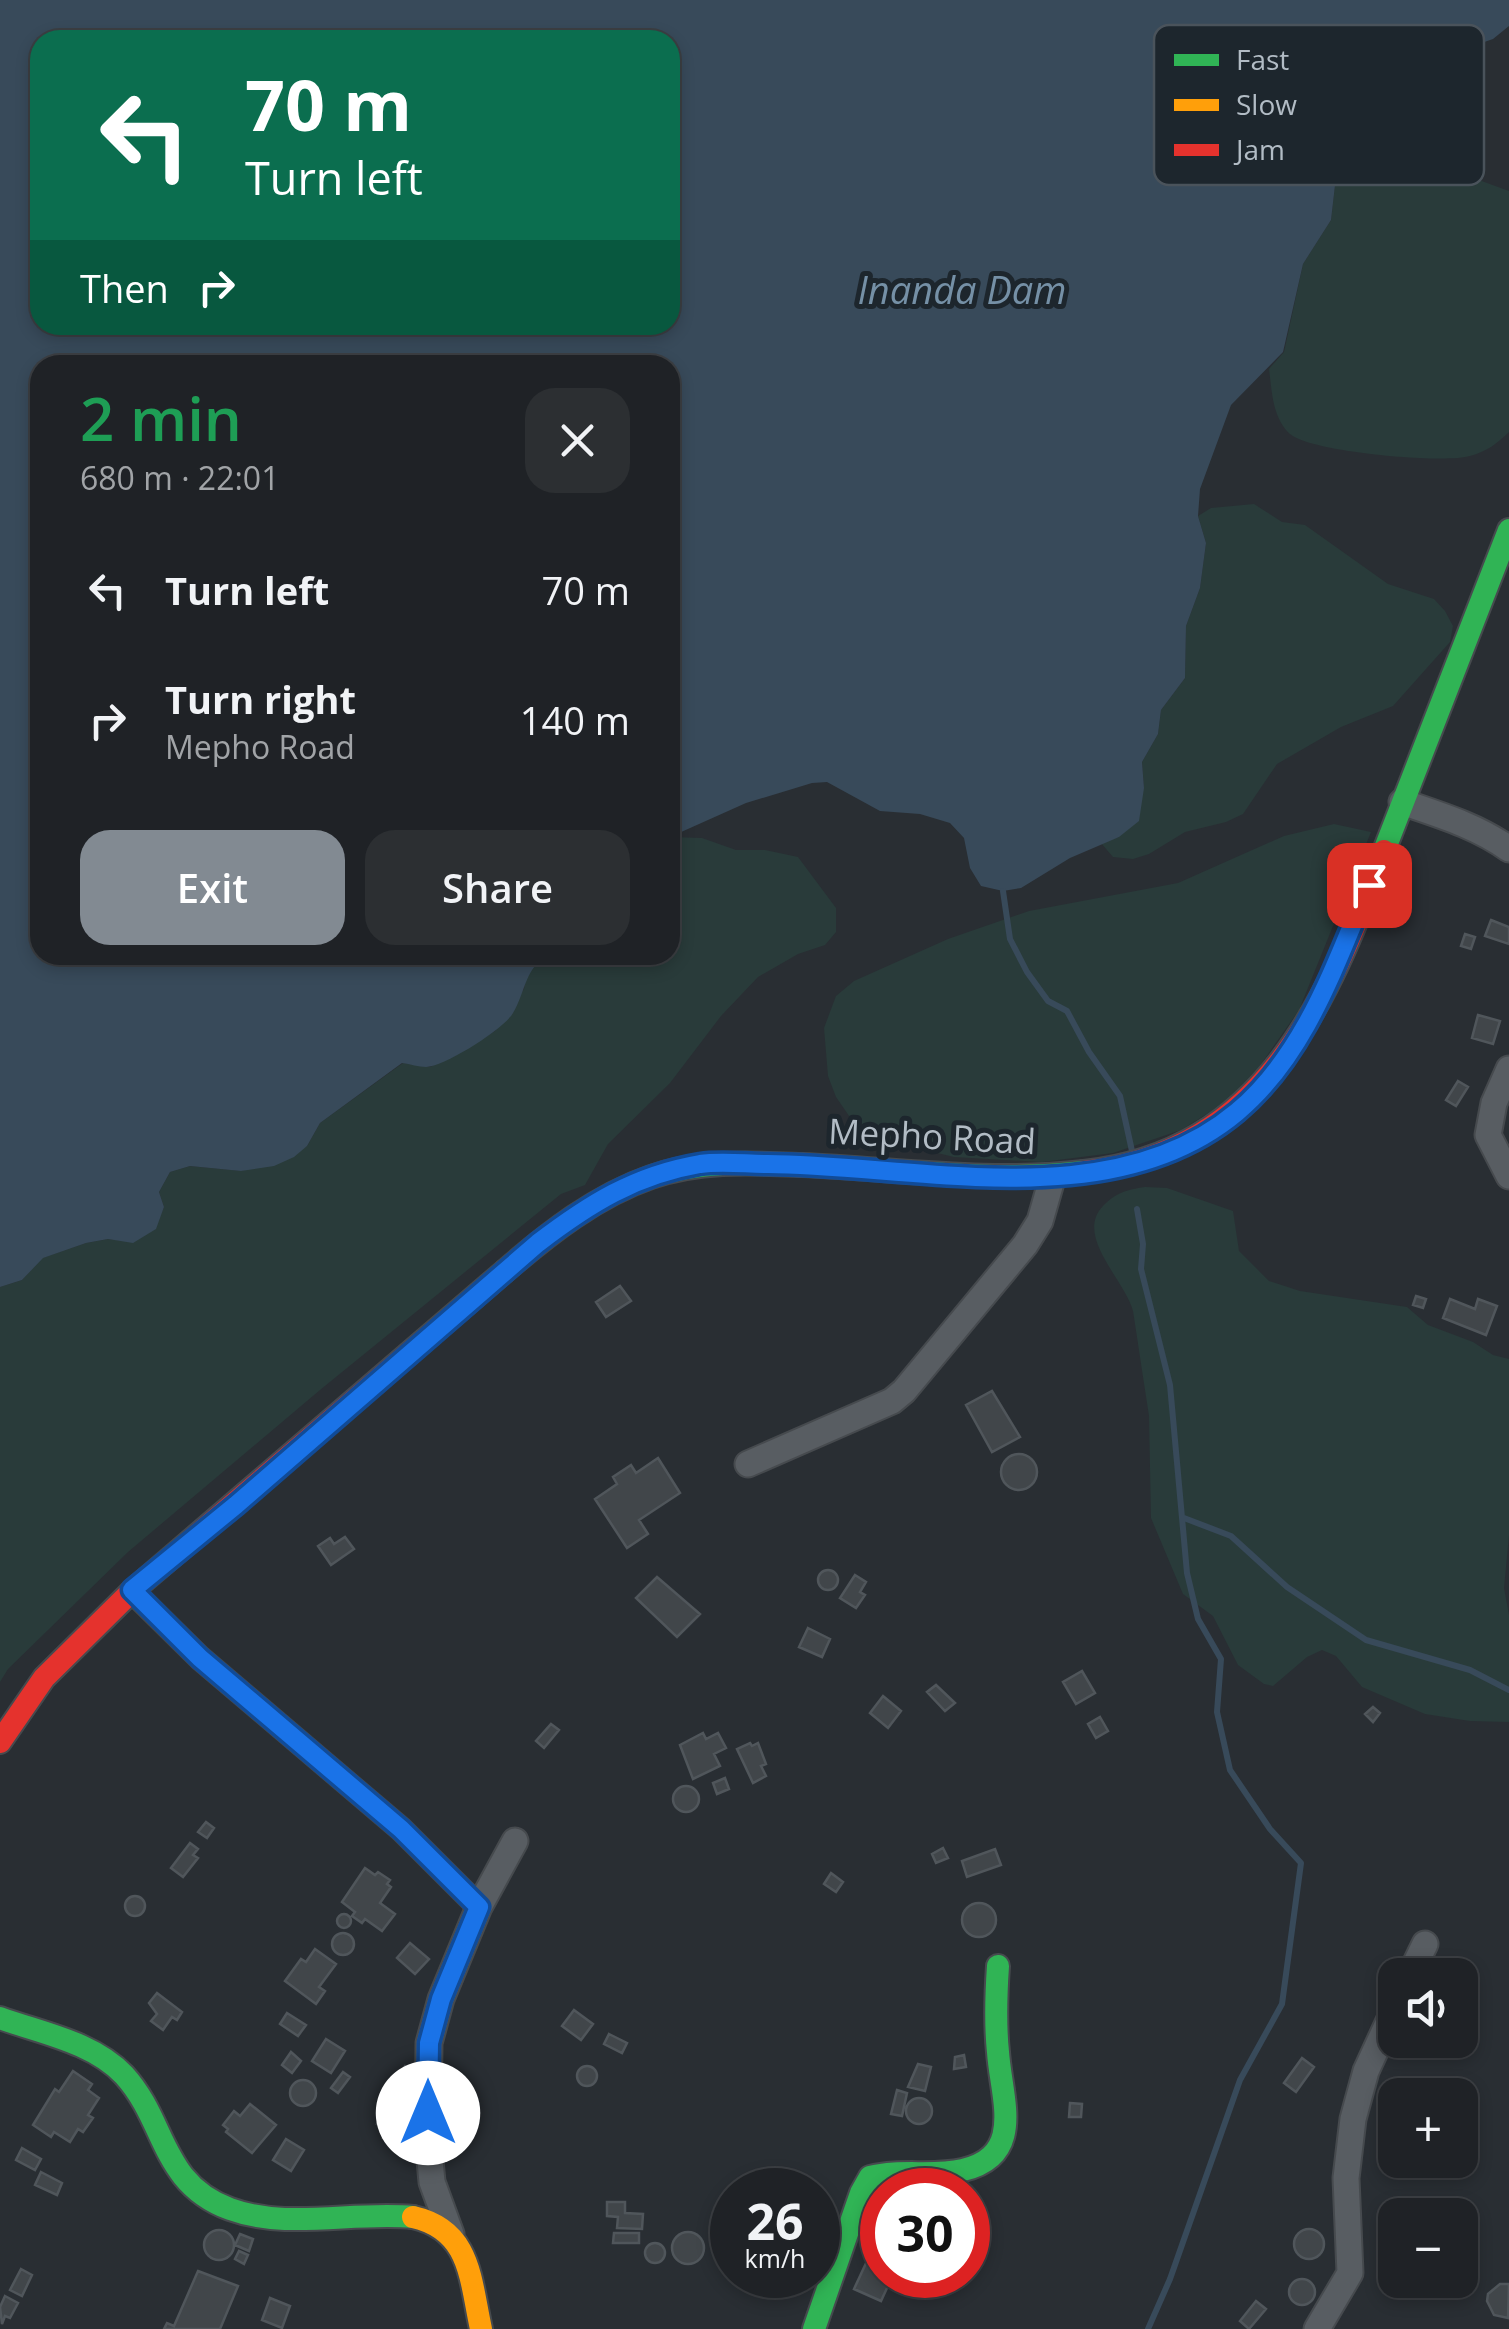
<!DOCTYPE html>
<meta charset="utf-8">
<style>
:root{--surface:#1f2226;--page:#2c2f32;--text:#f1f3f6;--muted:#a1a4a7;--line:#3c3f43;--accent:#828a92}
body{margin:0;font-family:"Open Sans",sans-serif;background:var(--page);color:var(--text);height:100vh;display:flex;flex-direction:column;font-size:38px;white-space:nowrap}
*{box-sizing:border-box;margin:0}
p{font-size:32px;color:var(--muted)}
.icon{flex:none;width:55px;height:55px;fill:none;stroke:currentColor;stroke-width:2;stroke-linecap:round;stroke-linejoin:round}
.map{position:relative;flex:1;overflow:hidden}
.side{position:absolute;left:30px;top:355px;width:650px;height:610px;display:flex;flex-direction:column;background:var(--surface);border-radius:30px;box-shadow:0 5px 15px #0003,0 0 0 2px var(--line)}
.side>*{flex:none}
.top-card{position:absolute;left:30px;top:30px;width:650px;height:305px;border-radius:30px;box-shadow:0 5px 15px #0003,0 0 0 2px var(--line);background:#0b6e4f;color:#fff;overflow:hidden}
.tools{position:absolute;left:1378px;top:1958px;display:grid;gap:20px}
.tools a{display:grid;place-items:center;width:100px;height:100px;border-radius:20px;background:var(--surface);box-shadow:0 5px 15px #0003,0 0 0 2px var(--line);font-size:50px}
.speed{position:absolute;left:710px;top:2168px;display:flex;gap:20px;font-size:50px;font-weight:700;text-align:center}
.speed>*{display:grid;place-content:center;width:130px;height:130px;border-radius:50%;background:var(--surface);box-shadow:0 5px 15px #0003,0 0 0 2px var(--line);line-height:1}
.speed small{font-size:25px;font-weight:400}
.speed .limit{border:15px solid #d22;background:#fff;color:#111}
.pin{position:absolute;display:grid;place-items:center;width:85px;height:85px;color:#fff;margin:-42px;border-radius:20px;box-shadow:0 5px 15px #0006}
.me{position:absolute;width:110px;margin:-55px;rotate:0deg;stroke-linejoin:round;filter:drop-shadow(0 0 8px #0008)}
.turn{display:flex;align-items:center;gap:35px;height:210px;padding:0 50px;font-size:45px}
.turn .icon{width:130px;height:130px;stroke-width:2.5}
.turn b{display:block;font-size:70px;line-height:85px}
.then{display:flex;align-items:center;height:95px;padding:0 50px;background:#0003;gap:20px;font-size:38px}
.round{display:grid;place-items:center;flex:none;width:105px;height:105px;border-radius:30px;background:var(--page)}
.summary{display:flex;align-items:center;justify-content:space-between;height:170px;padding:0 50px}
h1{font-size:60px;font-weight:600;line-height:75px;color:#1e9e55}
.primary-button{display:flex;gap:20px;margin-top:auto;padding:20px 50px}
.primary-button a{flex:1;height:115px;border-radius:30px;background:var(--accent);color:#fff;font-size:40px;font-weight:600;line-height:115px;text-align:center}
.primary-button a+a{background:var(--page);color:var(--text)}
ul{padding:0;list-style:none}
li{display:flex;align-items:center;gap:30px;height:130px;padding:0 50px}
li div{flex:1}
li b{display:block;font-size:38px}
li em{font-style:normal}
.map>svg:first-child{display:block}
.green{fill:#293b3a}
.water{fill:#384a5a;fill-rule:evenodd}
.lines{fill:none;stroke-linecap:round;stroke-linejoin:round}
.stream{stroke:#384a5a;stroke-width:6}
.building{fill:#41464a;stroke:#50565b;stroke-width:2.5}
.street-casing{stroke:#464a4e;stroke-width:29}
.fast-casing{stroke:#464a4e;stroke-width:26}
.slow-casing{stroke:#464a4e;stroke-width:26}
.jam-casing{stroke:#464a4e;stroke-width:26}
.street{stroke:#585d62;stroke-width:25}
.fast{stroke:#30b455;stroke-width:22}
.slow{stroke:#ff9f0a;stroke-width:22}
.jam{stroke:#e5322d;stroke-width:22}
.route-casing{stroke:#114b97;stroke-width:25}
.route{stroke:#1a73e8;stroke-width:18}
.labels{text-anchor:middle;stroke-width:10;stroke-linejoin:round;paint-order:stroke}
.street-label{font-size:35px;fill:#b2bcc5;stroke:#1d262d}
.water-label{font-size:38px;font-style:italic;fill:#7590a6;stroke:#1d262d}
.key{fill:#1d262d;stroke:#4a535b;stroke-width:2.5}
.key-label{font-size:28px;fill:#b2bcc5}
</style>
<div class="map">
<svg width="1509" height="2329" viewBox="0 0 1509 2329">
<rect width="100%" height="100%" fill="#292e33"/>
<path class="green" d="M1394,135L1429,148L1468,176L1509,191V432C1498,443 1486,452 1470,456C1443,464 1310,452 1290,434C1272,417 1272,391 1269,369L1284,352L1303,264L1331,220L1337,168Z
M1254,504L1282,522L1305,525L1388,584L1434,599L1445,611L1453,626L1450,642L1393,706L1341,727L1277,764L1243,814L1226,822L1185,832L1149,854L1133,859L1113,857L1101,843L1119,837L1144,788L1142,762L1158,734L1161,710L1185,678L1186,626L1200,588L1206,543L1198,516L1211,508Z
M1334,824L1371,832L1299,1010L1259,1067L1226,1102L1181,1130L1113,1153L1042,1162L954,1157L875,1138L856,1126L836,1097L828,1076L824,1028L836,996L854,981L948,939L1029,911L1178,883L1284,836Z
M670,837L702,838L736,850H765L798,857L836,908V932L825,945L798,954L758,977L721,1016L670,1083L608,1144L585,1185L561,1194L320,1390L128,1552L8,1669L0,1682V1287L22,1280L42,1258L86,1243L108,1239L133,1242L155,1229L164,1207L159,1192L170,1172L190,1166L242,1171L307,1146L320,1123L403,1063L430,1067L495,1031L524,989L526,977L541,958L551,955H670Z
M1145,1187L1167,1188L1233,1211L1239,1251L1269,1281L1300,1291L1407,1307L1428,1325L1473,1342L1493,1355L1509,1359V1535L1504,1588L1509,1615V1722L1470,1721L1425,1714L1362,1687L1336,1656L1322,1650L1307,1657L1273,1686L1264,1684L1238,1665L1213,1616L1183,1594L1151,1518L1149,1416L1133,1311C1125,1280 1074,1236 1103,1206C1117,1192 1126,1190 1145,1187Z"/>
<path class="water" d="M0,0H1509V26L1493,39L1464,49L1443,86L1424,101L1418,128L1369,147L1337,168L1331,220L1303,264L1283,352L1231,405L1200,489L1198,516L1206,543L1200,588L1186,626L1185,678L1161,710L1158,734L1142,762L1144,788L1139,821L1119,837L1070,858L1021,888L1003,891L981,886L970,868L964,838L950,823L920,814L880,811L827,782L812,783L746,803L670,837V365H40V955H551C525,964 526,992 513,1013C504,1029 445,1066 426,1067C419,1067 410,1064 402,1063L320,1123L307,1146L294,1157L274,1166L241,1171L190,1166L170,1172L159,1192L164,1207L156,1229L133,1243L108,1239L86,1243L43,1258L22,1280L0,1287ZM40,40H670V325H40Z"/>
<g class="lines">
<path class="stream" d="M1003,891L1010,939L1027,972L1048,1001L1067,1011L1089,1052L1120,1096L1132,1151
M1137,1209L1143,1244L1141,1269L1170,1385L1187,1573L1198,1619L1221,1659L1217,1712L1230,1770L1270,1829L1301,1863L1282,2004L1240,2080L1170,2279L1148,2329
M1184,1518L1231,1536L1287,1587L1366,1640L1470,1670L1509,1690"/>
</g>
<path class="building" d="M1491,920L1509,927V944L1485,936Z
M1465,934L1475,937L1471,949L1461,946Z
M1478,1015L1500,1021L1493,1044L1472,1038Z
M1458,1081L1468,1087L1456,1106L1446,1100Z
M620,1286L631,1301L606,1317L596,1302Z
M1416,1296L1426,1299L1423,1308L1413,1305Z
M1450,1299L1475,1309L1478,1299L1497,1306L1486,1335L1443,1318Z
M992,1391L1020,1437L992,1452L966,1405Z
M1001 1472a18 18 0 1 1 36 0a18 18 0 1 1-36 0Z
M658,1458L680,1493L639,1520L648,1534L627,1548L595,1499L617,1484L613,1477L631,1465L636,1473Z
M345,1537L354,1549L331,1565L318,1546L330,1538L334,1544Z
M818 1580a10 10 0 1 1 20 0a10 10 0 1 1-20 0Z
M855,1575L866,1582L860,1592L865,1595L856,1608L840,1598Z
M657,1577L700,1614L677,1637L636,1598Z
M808,1628L830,1639L822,1657L799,1647Z
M1082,1671L1095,1693L1076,1704L1063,1682Z
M936,1685L955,1703L945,1711L927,1692Z
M883,1696L901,1711L888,1728L870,1713Z
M1373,1707L1380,1713L1373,1722L1365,1714Z
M1100,1717L1108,1731L1096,1738L1088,1724Z
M551,1724L559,1730L544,1748L536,1741Z
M703,1733L706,1739L718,1733L726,1748L714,1754L720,1766L693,1779L680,1745Z
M750,1743L752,1746L758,1743L766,1764L761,1766L766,1776L753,1783L737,1749Z
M725,1778L729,1789L717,1794L713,1783Z
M673 1799a13 13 0 1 1 26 0a13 13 0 1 1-26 0Z
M206,1822L214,1828L207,1838L198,1832Z
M190,1843L198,1849L193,1855L198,1858L183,1877L171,1868Z
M943,1848L948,1858L936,1863L932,1854Z
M995,1849L1001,1865L967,1877L962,1861Z
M365,1868L375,1875L378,1872L390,1880L387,1884L391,1887L380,1903L395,1914L382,1931L365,1919L362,1923L352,1916L355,1912L342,1902Z
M831,1873L843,1882L836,1892L824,1884Z
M125 1906a10 10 0 1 1 20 0a10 10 0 1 1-20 0Z
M962 1920a17 17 0 1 1 34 0a17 17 0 1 1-34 0Z
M337 1921a7 7 0 1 1 14 0a7 7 0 1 1-14 0Z
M332 1944a11 11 0 1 1 22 0a11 11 0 1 1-22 0Z
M410,1943L429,1959L415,1974L397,1958Z
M315,1949L336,1964L319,1987L325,1991L316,2004L285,1981L301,1959L306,1962Z
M157,1993L182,2012L177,2020L172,2017L163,2030L151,2021L157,2014L149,2003Z
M574,2010L593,2024L581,2040L562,2026Z
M287,2013L306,2025L298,2036L280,2024Z
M609,2034L627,2043L622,2053L604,2044Z
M326,2039L345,2051L331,2073L312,2061Z
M291,2052L301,2061L292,2073L282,2065Z
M964,2055L966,2067L954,2069L955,2057Z
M1302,2058L1314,2067L1296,2092L1284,2083Z
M918,2064L931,2067L925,2091L908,2087Z
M405,2066L417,2071L412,2081L400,2076Z
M577 2076a10 10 0 1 1 20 0a10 10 0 1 1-20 0Z
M73,2071L92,2084L88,2090L99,2098L88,2115L93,2118L83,2132L78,2129L70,2142L54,2132L51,2137L33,2125L55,2089L59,2092Z
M343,2072L350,2077L338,2093L331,2088Z
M290 2093a13 13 0 1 1 26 0a13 13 0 1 1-26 0Z
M400 2089a7 7 0 1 1 14 0a7 7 0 1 1-14 0Z
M897,2090L907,2093L902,2116L891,2114Z
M388 2107a10 10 0 1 1 20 0a10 10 0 1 1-20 0Z
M906 2111a13 13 0 1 1 26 0a13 13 0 1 1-26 0Z
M1070,2103L1082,2104L1081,2117H1069Z
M250,2104L276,2125L252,2153L226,2132L228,2129L223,2125L234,2111L240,2116Z
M382,2112L402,2120L395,2143L383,2138L387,2128L377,2124Z
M286,2139L304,2150L291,2171L273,2160Z
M22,2148L41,2159L35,2170L16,2160Z
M41,2172L62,2183L57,2195L35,2185Z
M607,2202H625V2213L643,2214L642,2229L617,2228L618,2217L607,2216Z
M723,2216L732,2220L726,2244L713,2239Z
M1294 2244a15 15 0 1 1 30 0a15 15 0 1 1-30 0Z
M204 2245a15 15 0 1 1 30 0a15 15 0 1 1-30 0Z
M672 2248a16 16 0 1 1 32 0a16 16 0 1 1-32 0Z
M614,2233H639V2243H613Z
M240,2234L253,2239L249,2251L235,2245Z
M645 2253a10 10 0 1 1 20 0a10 10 0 1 1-20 0Z
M239,2251L248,2255L244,2264L235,2259Z
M868,2259L882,2265V2275H893L881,2301L854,2289Z
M21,2269L32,2275L22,2296L10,2290Z
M198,2271L238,2286L220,2329H164L167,2323L174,2326Z
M1289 2292a13 13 0 1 1 26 0a13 13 0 1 1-26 0Z
M1500,2284H1509L1508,2318L1494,2315L1487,2301L1488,2294Z
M5,2296L18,2303L10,2318L5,2316L2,2324L0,2307Z
M270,2298L290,2306L282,2328L262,2320Z
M1256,2301L1266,2309L1249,2329L1240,2321Z"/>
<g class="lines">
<g class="street-casing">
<path id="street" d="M1402,802C1440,815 1477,826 1509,849
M1509,1069L1494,1103L1488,1135L1509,1176
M748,1464L892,1401L904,1391L1025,1245L1040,1221L1052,1179
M1410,1975L1425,1944
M451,2234L432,2182L428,2139L429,2043L441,1999L479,1907L515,1841
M1317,2329L1350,2273L1346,2178L1353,2119L1366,2071L1395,2008"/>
</g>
<g class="fast-casing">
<path id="fast" d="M1384,851L1509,530
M505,1271C549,1233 596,1196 651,1177C701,1160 751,1163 802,1165C896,1169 990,1183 1084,1172
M0,2018C41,2033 93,2042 124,2075C167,2122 160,2183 230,2209C287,2230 353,2211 413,2217
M814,2329L861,2193L870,2177C901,2169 933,2177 963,2170C1026,2155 1001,2098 998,2052C995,2023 996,1995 998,1966"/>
</g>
<g class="slow-casing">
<path id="slow" d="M413,2217C471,2230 470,2279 481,2329"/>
</g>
<g class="jam-casing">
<path id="jam" d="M1084,1172C1265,1152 1327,1002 1384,851
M132,1591L200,1658L401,1829L479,1907
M0,1742L44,1678L132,1591L505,1271"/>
</g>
<use href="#street" class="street"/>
<use href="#fast" class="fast"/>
<use href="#slow" class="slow"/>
<use href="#jam" class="jam"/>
</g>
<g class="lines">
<g class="route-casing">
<path id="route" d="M428,2113L429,2043L441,1999L479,1907L401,1829L200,1658L132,1590L236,1505L538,1243C589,1204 635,1175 700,1164C721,1161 746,1164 768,1164C917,1165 1112,1217 1237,1112C1306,1054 1335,964 1369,885"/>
</g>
<use href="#route" class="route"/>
</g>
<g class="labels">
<g class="street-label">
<text transform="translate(932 1137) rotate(3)" y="12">Mepho Road</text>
</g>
<g class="water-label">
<text x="962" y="304">Inanda Dam</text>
</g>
</g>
<rect x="1154" y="25" width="330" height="160" rx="15" class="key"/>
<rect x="1174" y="54" width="45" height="12" fill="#30b455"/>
<rect x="1174" y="99" width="45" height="12" fill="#ff9f0a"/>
<rect x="1174" y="144" width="45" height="12" fill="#e5322d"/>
<g class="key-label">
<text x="1236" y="70">Fast</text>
<text x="1236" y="115">Slow</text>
<text x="1236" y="160">Jam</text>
</g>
</svg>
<div class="tools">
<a><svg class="icon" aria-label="sound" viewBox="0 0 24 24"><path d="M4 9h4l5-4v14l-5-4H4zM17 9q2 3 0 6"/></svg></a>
<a>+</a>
<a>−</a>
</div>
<div class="speed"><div>26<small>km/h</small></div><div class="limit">30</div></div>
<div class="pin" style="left:1369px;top:885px;background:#d93025"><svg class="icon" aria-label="arrive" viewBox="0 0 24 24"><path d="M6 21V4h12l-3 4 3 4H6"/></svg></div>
<svg class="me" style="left:428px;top:2113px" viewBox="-20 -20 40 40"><circle r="19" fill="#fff"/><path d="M0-13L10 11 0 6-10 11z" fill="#1a73e8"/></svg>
<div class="top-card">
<div class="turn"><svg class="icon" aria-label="left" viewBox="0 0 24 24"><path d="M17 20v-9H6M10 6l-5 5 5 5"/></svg><div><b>70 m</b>Turn left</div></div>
<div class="then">Then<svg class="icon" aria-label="right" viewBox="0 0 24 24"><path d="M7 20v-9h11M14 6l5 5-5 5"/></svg></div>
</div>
<section class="side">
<div class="summary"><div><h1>2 min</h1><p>680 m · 22:01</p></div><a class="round"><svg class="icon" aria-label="close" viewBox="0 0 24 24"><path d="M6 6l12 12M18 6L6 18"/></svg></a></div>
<ul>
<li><svg class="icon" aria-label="left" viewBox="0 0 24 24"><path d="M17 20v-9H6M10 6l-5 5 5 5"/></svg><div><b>Turn left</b></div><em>70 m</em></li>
<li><svg class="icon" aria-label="right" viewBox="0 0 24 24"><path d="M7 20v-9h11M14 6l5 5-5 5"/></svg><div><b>Turn right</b><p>Mepho Road</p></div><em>140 m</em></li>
</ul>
<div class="primary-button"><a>Exit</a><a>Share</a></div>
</section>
</div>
